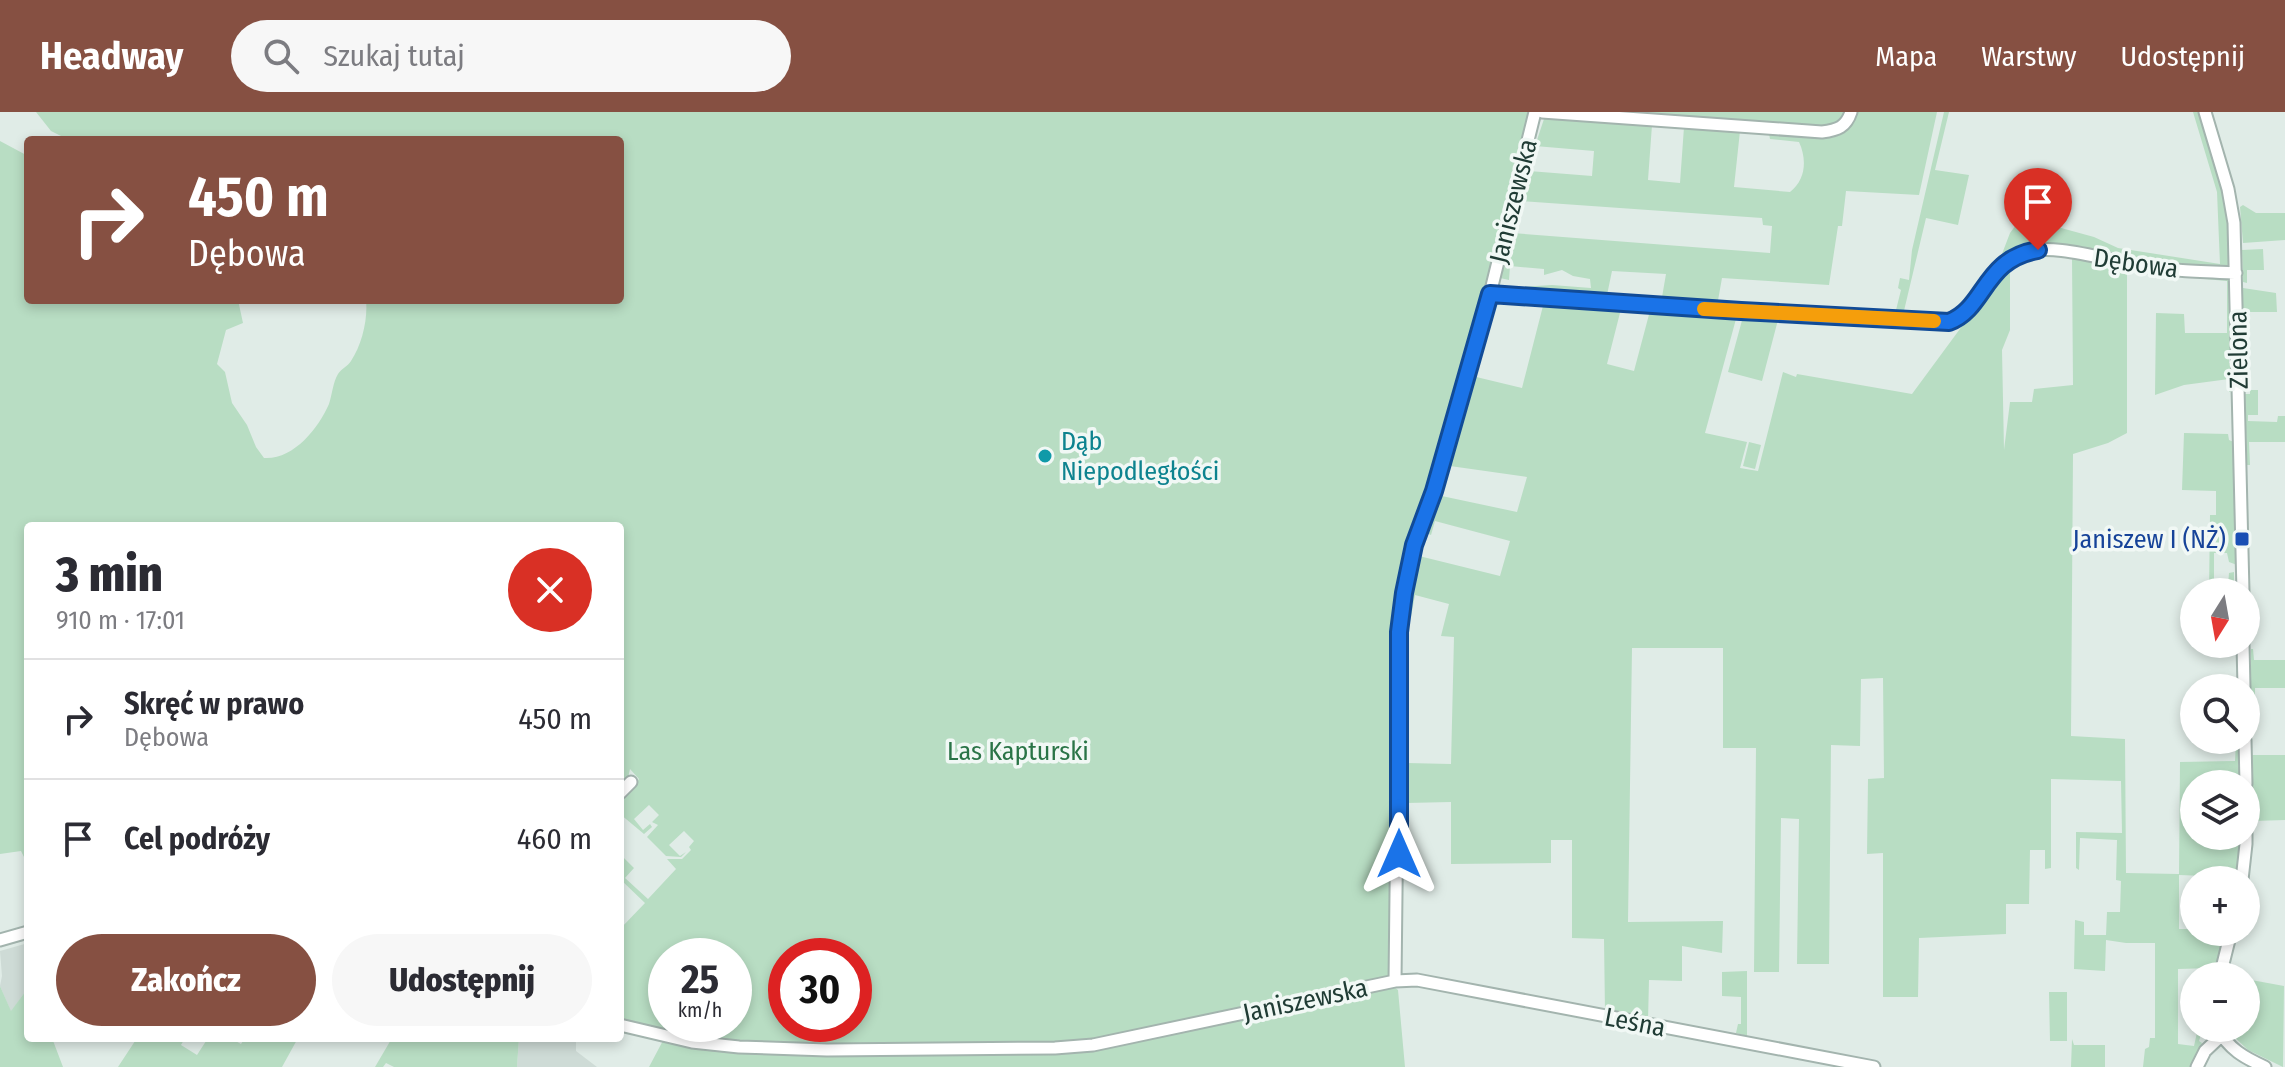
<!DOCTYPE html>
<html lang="pl">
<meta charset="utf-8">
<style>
:root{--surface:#fff;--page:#f7f7f7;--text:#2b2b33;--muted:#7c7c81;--line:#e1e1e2;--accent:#865042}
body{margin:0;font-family:"Fira Sans Condensed",sans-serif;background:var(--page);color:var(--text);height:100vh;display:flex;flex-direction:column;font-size:30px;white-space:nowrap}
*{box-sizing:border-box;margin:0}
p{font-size:26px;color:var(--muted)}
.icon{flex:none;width:44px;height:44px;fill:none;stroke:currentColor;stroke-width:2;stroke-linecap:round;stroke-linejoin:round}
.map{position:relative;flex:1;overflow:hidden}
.side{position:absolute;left:24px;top:410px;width:600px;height:520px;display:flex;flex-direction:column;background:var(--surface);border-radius:8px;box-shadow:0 4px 12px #0003}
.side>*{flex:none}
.guide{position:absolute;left:24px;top:24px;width:600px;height:168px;border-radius:8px;box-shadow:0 4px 12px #0003;background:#865042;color:#fff;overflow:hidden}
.needle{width:52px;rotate:191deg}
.tools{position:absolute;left:2180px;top:466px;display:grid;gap:16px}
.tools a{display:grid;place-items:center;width:80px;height:80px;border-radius:50%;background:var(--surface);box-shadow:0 4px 12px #0003;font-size:40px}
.speed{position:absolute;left:648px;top:826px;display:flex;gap:16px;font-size:40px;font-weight:700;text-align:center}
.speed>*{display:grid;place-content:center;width:104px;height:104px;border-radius:50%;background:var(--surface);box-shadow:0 4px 12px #0003;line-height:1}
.speed small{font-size:20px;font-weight:400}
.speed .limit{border:12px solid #d22;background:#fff;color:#111}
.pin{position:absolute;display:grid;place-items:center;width:68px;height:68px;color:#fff;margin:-82px -34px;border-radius:50% 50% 50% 0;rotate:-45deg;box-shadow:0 0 8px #0007}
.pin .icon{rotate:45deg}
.me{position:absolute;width:88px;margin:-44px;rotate:0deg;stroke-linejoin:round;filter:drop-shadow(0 0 6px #0008)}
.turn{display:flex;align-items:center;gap:28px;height:168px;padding:0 32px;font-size:36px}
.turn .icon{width:104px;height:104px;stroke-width:2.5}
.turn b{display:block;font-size:56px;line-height:68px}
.round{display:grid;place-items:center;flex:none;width:84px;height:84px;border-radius:42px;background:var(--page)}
.headline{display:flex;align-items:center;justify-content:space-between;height:136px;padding:0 32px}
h1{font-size:48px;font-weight:800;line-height:60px}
.button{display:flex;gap:16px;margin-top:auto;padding:16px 32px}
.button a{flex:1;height:92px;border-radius:48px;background:var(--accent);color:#fff;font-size:32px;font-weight:800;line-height:92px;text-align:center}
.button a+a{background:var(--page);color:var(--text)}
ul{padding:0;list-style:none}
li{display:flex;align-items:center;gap:24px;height:120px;padding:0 32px;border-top:2px solid var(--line)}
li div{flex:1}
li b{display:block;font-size:30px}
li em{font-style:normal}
header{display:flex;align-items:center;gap:48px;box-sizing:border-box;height:112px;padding:0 40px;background:var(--accent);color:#fff}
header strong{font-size:38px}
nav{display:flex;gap:44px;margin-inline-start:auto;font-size:28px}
.search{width:560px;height:72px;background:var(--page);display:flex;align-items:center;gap:20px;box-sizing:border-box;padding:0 28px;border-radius:44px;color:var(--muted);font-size:30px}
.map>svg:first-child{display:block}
.built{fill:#cedbd6}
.green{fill:#b8ddc3;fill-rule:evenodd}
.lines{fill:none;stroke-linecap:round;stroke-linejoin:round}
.minor-casing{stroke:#a3b4ae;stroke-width:15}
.minor{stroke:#fff;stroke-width:11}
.route-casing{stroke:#114b97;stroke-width:20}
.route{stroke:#1a73e8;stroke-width:14}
.slow{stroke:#f59e0b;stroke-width:14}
.culture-dot{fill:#0f9aa8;stroke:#f1f8f5;stroke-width:3}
.transit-dot{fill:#1a4fb4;stroke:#f1f8f5;stroke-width:3}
.labels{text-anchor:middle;stroke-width:7;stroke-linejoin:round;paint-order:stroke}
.street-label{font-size:26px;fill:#203c35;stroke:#f1f8f5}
.culture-label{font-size:26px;fill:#0d838f;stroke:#f1f8f5;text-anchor:start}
.transit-label{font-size:26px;fill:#164399;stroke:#f1f8f5;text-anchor:end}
.park-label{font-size:26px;fill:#2a7447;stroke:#f1f8f5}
</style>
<header>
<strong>Headway</strong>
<div class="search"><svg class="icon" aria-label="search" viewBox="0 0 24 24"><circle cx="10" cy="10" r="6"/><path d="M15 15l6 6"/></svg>Szukaj tutaj</div>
<nav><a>Mapa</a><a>Warstwy</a><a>Udostępnij</a></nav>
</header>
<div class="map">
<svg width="2285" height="955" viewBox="0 0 2285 955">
<rect width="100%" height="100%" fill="#e0ece7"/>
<path class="built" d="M28,831V876L11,900L0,874L2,864L0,839Z
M519,926H576V939L597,955H517Z"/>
<path class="green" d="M36,0H1536L1429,380L1398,516L1391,853L1394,875L1398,878L1405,955H649L667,921L620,911V817L645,791L620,767V742L634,756L625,766L648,787L676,757L667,747H682L691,738L689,735L694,729L684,719L669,733L680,744L686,740L681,745L666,744L647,725L658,713L652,710L659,703L649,693L634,707L643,718L650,712L652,715L644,722L620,702V688L639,667L630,657L628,666L620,674V414H28V753L21,739L0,742V29L28,44V188H238L243,211L226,218L217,252L225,260L232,291L247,313L256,335L264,346C293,348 318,317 329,292C332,283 333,270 338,262C341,257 348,254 351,249C362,233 368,207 366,188H620V28H69L51,19ZM666,844H734V912H666ZM786,844H854V912H786Z
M1564,0H1937L1919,83L1846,79L1842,114H1838L1829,173L1722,166L1717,194L1661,191L1666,162L1612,159L1607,183L1520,178L1521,175L1552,173L1591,176L1590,167L1573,164L1562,158L1544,163V157L1510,154L1509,168L1500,166L1512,121L1770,141L1772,114L1763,113L1762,106L1520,89L1529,59L1592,64L1594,39L1535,34L1545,4L1652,13L1648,68L1680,71L1684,15L1740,19L1734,75L1790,80C1806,68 1807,47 1799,30L1770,27L1769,22L1810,24Z
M1944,0H1949L1935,58L1969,63L1958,113L1926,106L1903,203L1895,202L1901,178L1898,176L1900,166L1909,168L1912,138Z
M2193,0H2202L2226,89L2231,154L2228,157L2143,150L2038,132L2025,133L1997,155L2010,121L2016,113L2032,108L2094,125L2118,136L2220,152L2217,80Z
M2243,93L2256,101H2285V128L2243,131L2240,95Z
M2263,137L2264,158H2247V171L2243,170L2242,138Z
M2072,146L2127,154V321L2108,331L2073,342L2071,624L2125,627L2126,761L2179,762L2180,650L2235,649L2236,631H2242V672H2194V724H2242L2238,768H2232V765L2179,763V817H2194V820H2226L2216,864H2210L2212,856L2178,857V932L2194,934L2198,916H2203L2199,929L2202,931L2192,955H2143L2145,937L2149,935L2150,926H2155V831H2126L2106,828L2105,859L2074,857L2075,808L2084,810V823H2106L2107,800H2120L2121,769L2116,768L2117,728L2080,726L2079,758L2076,756V720L2122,721L2121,669L2051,667V756L2045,757V738H2030L2029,792H2006V822L1919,826L1918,885H1883V741L1867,742L1868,667L1884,666L1883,566L1861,567L1860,634L1831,633L1829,852H1797L1799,707L1781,706L1779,860H1754L1756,636H1723V536H1632L1628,810L1723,809L1722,841L1682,834V869L1649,868L1648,909L1605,900L1604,827L1572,826V728H1551V751L1451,752V690L1406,691L1407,651L1451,652L1454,525L1441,524L1449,492L1415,483L1411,505L1404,502L1415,443L1500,464L1510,429L1435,409L1431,423L1422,419L1437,383L1517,400L1527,365L1450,354L1443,377L1439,376L1468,263L1522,276L1544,190L1622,193L1607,252L1634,259L1651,195L1730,203L1736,207L1705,321L1747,330L1740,356L1758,359L1783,260L1796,265L1797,262L1912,282L1982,187L2010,155V218L2002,238L2004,338L2010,290H2032L2034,277L2073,273Z
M2205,164L2231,168L2233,247H2229V251L2234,252L2235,280H2229V267L2184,273L2155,283L2156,201L2184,202L2185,221H2227V169L2204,167Z
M2243,176L2276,181L2277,200H2243Z
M1744,201L1779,204L1762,269L1728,260Z
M2250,278H2258V303H2248V309L2277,310L2278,304H2285V330H2249L2250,353H2247L2245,282H2250Z
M2184,321L2228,322L2229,328L2236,331L2237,453L2229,450L2227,441H2214V468L2219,474H2228L2229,461L2234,460V480H2209L2210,403H2216V379L2182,378Z
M1749,330L1761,333L1755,357L1743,354Z
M2251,537H2253L2254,548H2285V576H2255V595H2251Z
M2252,643H2285V708L2254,709Z
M1747,859V924L1736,921L1738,912H1741V885L1722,884V860Z
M2246,867L2284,874L2283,955L2248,938L2227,918L2246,916Z
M0,874L11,899L28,876V926H52L63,955H0Z
M2049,880H2067V929H2050Z
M137,926H185L181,933L197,943L208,926H230L241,932L245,926H298L282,955H118Z
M392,926H451L457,930L460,926H519L517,955H394L386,951L383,955H375Z
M2072,927L2074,933H2105V955H2071Z"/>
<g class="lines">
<g class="minor-casing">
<path id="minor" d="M1542,0L1822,20C1838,18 1846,15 1851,0
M2205,0L2228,77L2234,111L2243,480
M1490,182L1741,199L1949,210C1980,198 1988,155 2020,142C2050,129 2105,148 2137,153C2169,159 2203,160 2236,161
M2243,532L2244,576
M2245,628L2246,672
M620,681L631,670
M2242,768L2246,732V676
M0,828L28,820
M2220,864L2231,820
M1395,869L1399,520L1404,481L1414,433L1428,397L1490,182L1535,0
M620,913L692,930L739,935L827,938L1055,936L1093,933L1395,869L1417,868L1874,955
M2218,916C2228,937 2245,946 2265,955
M2197,955L2205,939L2222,923"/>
</g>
<use href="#minor" class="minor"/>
</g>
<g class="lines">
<g class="route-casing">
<path id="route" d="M1399,742V520L1404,481L1414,433L1434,379L1490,182L1741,199L1949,210C1986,196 1983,147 2038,138"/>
</g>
<use href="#route" class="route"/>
<path class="slow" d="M1704,197L1934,209"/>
</g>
<circle class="culture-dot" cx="1045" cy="344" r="8"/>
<rect class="transit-dot" x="2234" y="419" width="16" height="16" rx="4"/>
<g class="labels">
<g class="street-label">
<text transform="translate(1513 89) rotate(-76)" y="9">Janiszewska</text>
<text transform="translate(2136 151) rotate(8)" y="9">Dębowa</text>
<text transform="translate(2238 238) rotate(-91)" y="9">Zielona</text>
<text transform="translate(1305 888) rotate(-12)" y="9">Janiszewska</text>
<text transform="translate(1635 910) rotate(11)" y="9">Leśna</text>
</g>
<g class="culture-label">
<text x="1061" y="338">Dąb<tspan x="1061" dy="30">Niepodległości</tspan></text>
</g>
<g class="transit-label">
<text x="2226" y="436">Janiszew I (NŻ)</text>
</g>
<g class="park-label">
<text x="1018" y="648">Las Kapturski</text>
</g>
</g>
</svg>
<div class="tools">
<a><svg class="needle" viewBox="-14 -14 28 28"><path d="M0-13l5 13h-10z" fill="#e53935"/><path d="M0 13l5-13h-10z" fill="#7c7c81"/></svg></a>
<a><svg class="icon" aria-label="search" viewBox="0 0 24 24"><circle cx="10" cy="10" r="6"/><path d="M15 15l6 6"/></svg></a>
<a><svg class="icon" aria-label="layers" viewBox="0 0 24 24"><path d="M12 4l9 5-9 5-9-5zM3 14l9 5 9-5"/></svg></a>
<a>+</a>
<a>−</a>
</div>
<div class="speed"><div>25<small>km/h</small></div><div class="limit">30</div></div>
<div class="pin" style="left:2038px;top:138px;background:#d93025"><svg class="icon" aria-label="arrive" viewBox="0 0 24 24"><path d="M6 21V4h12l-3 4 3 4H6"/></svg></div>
<svg class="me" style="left:1399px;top:742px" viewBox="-20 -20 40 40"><path d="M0-17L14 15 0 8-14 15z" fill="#1a73e8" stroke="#fff" stroke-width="4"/></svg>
<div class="guide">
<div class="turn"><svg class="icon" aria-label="right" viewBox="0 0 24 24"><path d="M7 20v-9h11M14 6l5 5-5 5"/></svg><div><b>450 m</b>Dębowa</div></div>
</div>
<section class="side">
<div class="headline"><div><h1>3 min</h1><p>910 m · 17:01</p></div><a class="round" style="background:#d93025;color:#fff"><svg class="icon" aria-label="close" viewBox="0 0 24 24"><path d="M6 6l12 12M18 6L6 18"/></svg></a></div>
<ul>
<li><svg class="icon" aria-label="right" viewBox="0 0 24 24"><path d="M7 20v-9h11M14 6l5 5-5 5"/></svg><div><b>Skręć w prawo</b><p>Dębowa</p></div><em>450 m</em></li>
<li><svg class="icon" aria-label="arrive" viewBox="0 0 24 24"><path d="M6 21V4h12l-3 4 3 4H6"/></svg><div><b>Cel podróży</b></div><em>460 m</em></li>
</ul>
<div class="button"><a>Zakończ</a><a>Udostępnij</a></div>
</section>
</div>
